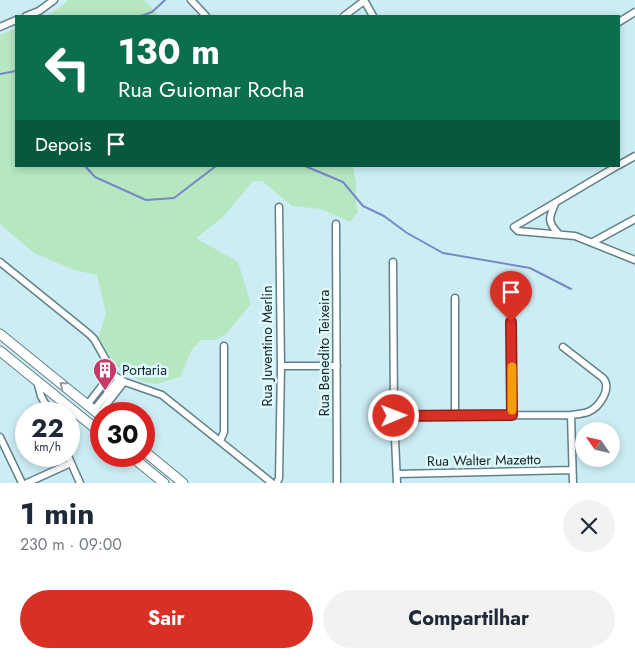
<!DOCTYPE html>
<html lang="pt">
<meta charset="utf-8">
<style>
:root{--surface:#fff;--page:#f2f2f3;--text:#1f2937;--muted:#747a83;--accent:#d93025}
body{margin:0;font-family:Jost,sans-serif;background:var(--page);color:var(--text);height:100vh;display:flex;flex-direction:column;font-size:19px;white-space:nowrap}
*{box-sizing:border-box;margin:0}
p{font-size:16px;color:var(--muted)}
.icon{flex:none;width:28px;height:28px;fill:none;stroke:currentColor;stroke-width:2;stroke-linecap:round;stroke-linejoin:round}
.map{position:relative;height:483px;overflow:hidden}
.drawer{display:flex;flex-direction:column;background:var(--surface);flex:1}
.drawer>*{flex:none}
.top-card{position:absolute;left:15px;top:15px;width:605px;height:152px;border-radius:0px;box-shadow:0 2px 8px #0003;background:#0b6e4f;color:#fff;overflow:hidden}
.needle{width:32px;rotate:304deg}
.tools{position:absolute;left:575px;top:422px;display:grid;gap:10px}
.tools a{display:grid;place-items:center;width:45px;height:45px;border-radius:50%;background:var(--surface);box-shadow:0 2px 8px #0003;font-size:25px}
.speed{position:absolute;left:15px;top:402px;display:flex;gap:10px;font-size:25px;font-weight:700;text-align:center}
.speed>*{display:grid;place-content:center;width:65px;height:65px;border-radius:50%;background:var(--surface);box-shadow:0 2px 8px #0003;line-height:1}
.speed small{font-size:12px;font-weight:400}
.speed .limit{border:8px solid #d22;background:#fff;color:#111}
.pin{position:absolute;display:grid;place-items:center;width:42px;height:42px;color:#fff;margin:-51px -21px;border-radius:50% 50% 50% 0;rotate:-45deg;box-shadow:0 0 5px #0007}
.pin .icon{rotate:45deg}
.me{position:absolute;width:55px;margin:-28px;rotate:89deg;stroke-linejoin:round;filter:drop-shadow(0 0 4px #0008)}
.turn{display:flex;align-items:center;gap:18px;height:105px;padding:0 20px;font-size:22px}
.turn .icon{width:65px;height:65px;stroke-width:2.5}
.turn b{display:block;font-size:35px;line-height:42px}
.then{display:flex;align-items:center;height:48px;padding:0 20px;background:#0003;gap:10px;font-size:19px}
.round{display:grid;place-items:center;flex:none;width:52px;height:52px;border-radius:26px;background:var(--page)}
.overview{display:flex;align-items:center;justify-content:space-between;height:85px;padding:0 20px}
h1{font-size:30px;font-weight:700;line-height:38px}
.action{display:flex;gap:10px;margin-top:auto;padding:10px 20px}
.action a{flex:1;height:58px;border-radius:30px;background:var(--accent);color:#fff;font-size:20px;font-weight:700;line-height:58px;text-align:center}
.action a+a{background:var(--page);color:var(--text)}
.map>svg:first-child{display:block}
.green{fill:#b5e7c0}
.lines{fill:none;stroke-linecap:round;stroke-linejoin:round}
.stream{stroke:#7787c7;stroke-width:2}
.street-casing{stroke:#628087;stroke-width:9}
.secondary-casing{stroke:#628087;stroke-width:11}
.street{stroke:#fff;stroke-width:6}
.secondary{stroke:#fff;stroke-width:9}
.oneway{stroke:#969c9d}
.route-casing{stroke:#8d1f18;stroke-width:12}
.route{stroke:#d93025;stroke-width:9}
.slow{stroke:#f59e0b;stroke-width:9}
.labels{text-anchor:middle;stroke-width:5;stroke-linejoin:round;paint-order:stroke}
.street-label{font-size:14px;fill:#162325;stroke:#def9fe}
.poi-label{font-size:14px;fill:#162325;stroke:#def9fe;text-anchor:start}
</style>
<div class="map">
<svg width="635" height="483" viewBox="0 0 635 483">
<rect width="100%" height="100%" fill="#ccedf4"/>
<path class="green" d="M68,0H144L159,16H46L62,6Z
M16,28V166H353L356,183V202L358,212L350,222L321,209L292,206L262,181H253L223,217L196,238L238,262L251,304L226,334L215,340H201L192,349L180,377L157,384L143,382L125,373L116,366L98,338L106,314L97,275L74,270L34,253L0,224V35Z"/>
<g class="lines">
<path class="stream" d="M141,16L152,12L165,0
M0,74L16,71
M85,166L95,177L146,200L174,198L216,166
M305,166L343,182L363,206L384,216L407,233L443,253L530,268L571,289"/>
<g class="street-casing">
<path id="street" d="M191,0L206,16
M364,0L373,16
M26,16L39,11L54,0
M344,16L364,1
M619,22L635,12
M0,27L16,20
M619,165L635,156
M617,166L514,227L518,231L575,236L635,260
M555,204C549,217 547,222 558,233
M336,224L337,483
M593,242L635,219
M0,262L89,334L94,339L115,376L125,382L162,395L272,483
M393,262L394,416L397,483
M455,298V415
M511,322L512,415
M281,366H337
M37,381L41,396L51,414
M87,405L112,373
M94,410L119,379
M99,414L124,382
M571,415L573,483
M394,416L571,415C577,414 583,414 588,412C600,407 612,388 603,378L563,347
M0,437L22,483
M220,441L224,432V346
M68,456L80,483
M397,474L572,470
M27,483L71,463
M277,483L279,478L281,366L279,207"/>
</g>
<g class="secondary-casing">
<path id="secondary" d="M0,334L101,416
M0,351L101,433
M144,451L183,483
M131,456L164,483"/>
</g>
<use href="#street" class="street"/>
<use href="#secondary" class="secondary"/>
</g>
<defs><path id="oneway-chevron" d="M-2-3.5L2.5 0L-2 3.5" fill="none" stroke-width="1.6" stroke-linecap="round" stroke-linejoin="round" transform="scale(1.25)"/></defs>
<use class="oneway" href="#oneway-chevron" transform="translate(63 385) rotate(-141)"/>
<g class="lines">
<g class="route-casing">
<path id="route" d="M394,416L512,415L511,322"/>
</g>
<use href="#route" class="route"/>
<path class="slow" d="M512,367V410"/>
</g>
<defs>
<g id="building-pin" transform="scale(1.25)"><path d="M0 17L-7.5 6A9.5 9.5 0 1 1 7.5 6Z" fill="#c73a6a" stroke="#def9fe"/><path d="M-4-6H4V6H1V3H-1V6H-4ZM-2.5-4.3h1.7v1.8h-1.7ZM.8-4.3h1.7v1.8H.8ZM-2.5-1h1.7V.8h-1.7ZM.8-1h1.7V.8H.8Z" fill="#fff"/></g>
</defs>
<g fill-rule="evenodd">
<use href="#building-pin" x="105" y="370"/>
</g>
<g class="labels">
<g class="street-label">
<text transform="translate(267 346) rotate(-90)" y="5">Rua Juventino Merlin</text>
<text transform="translate(324 353) rotate(-90)" y="5">Rua Benedito Teixeira</text>
<text transform="translate(484 460) rotate(-1)" y="5">Rua Walter Mazetto</text>
</g>
<g class="poi-label">
<text x="122" y="375">Portaria</text>
</g>
</g>
</svg>
<div class="tools">
<a><svg class="needle" viewBox="-14 -14 28 28"><path d="M0-13l5 13h-10z" fill="#e53935"/><path d="M0 13l5-13h-10z" fill="#747a83"/></svg></a>
</div>
<div class="speed"><div>22<small>km/h</small></div><div class="limit">30</div></div>
<div class="pin" style="left:511px;top:322px;background:#d93025"><svg class="icon" aria-label="arrive" viewBox="0 0 24 24"><path d="M6 21V4h12l-3 4 3 4H6"/></svg></div>
<svg class="me" style="left:394px;top:416px" viewBox="-20 -20 40 40"><circle r="17" fill="#d93025" stroke="#fff" stroke-width="3"/><path d="M0-11L8 9 0 5-8 9z" fill="#fff"/></svg>
<div class="top-card">
<div class="turn"><svg class="icon" aria-label="left" viewBox="0 0 24 24"><path d="M17 20v-9H6M10 6l-5 5 5 5"/></svg><div><b>130 m</b>Rua Guiomar Rocha</div></div>
<div class="then">Depois<svg class="icon" aria-label="arrive" viewBox="0 0 24 24"><path d="M6 21V4h12l-3 4 3 4H6"/></svg></div>
</div>
</div>
<section class="drawer">
<div class="overview"><div><h1>1 min</h1><p>230 m · 09:00</p></div><a class="round"><svg class="icon" aria-label="close" viewBox="0 0 24 24"><path d="M6 6l12 12M18 6L6 18"/></svg></a></div>
<div class="action"><a>Sair</a><a>Compartilhar</a></div>
</section>
